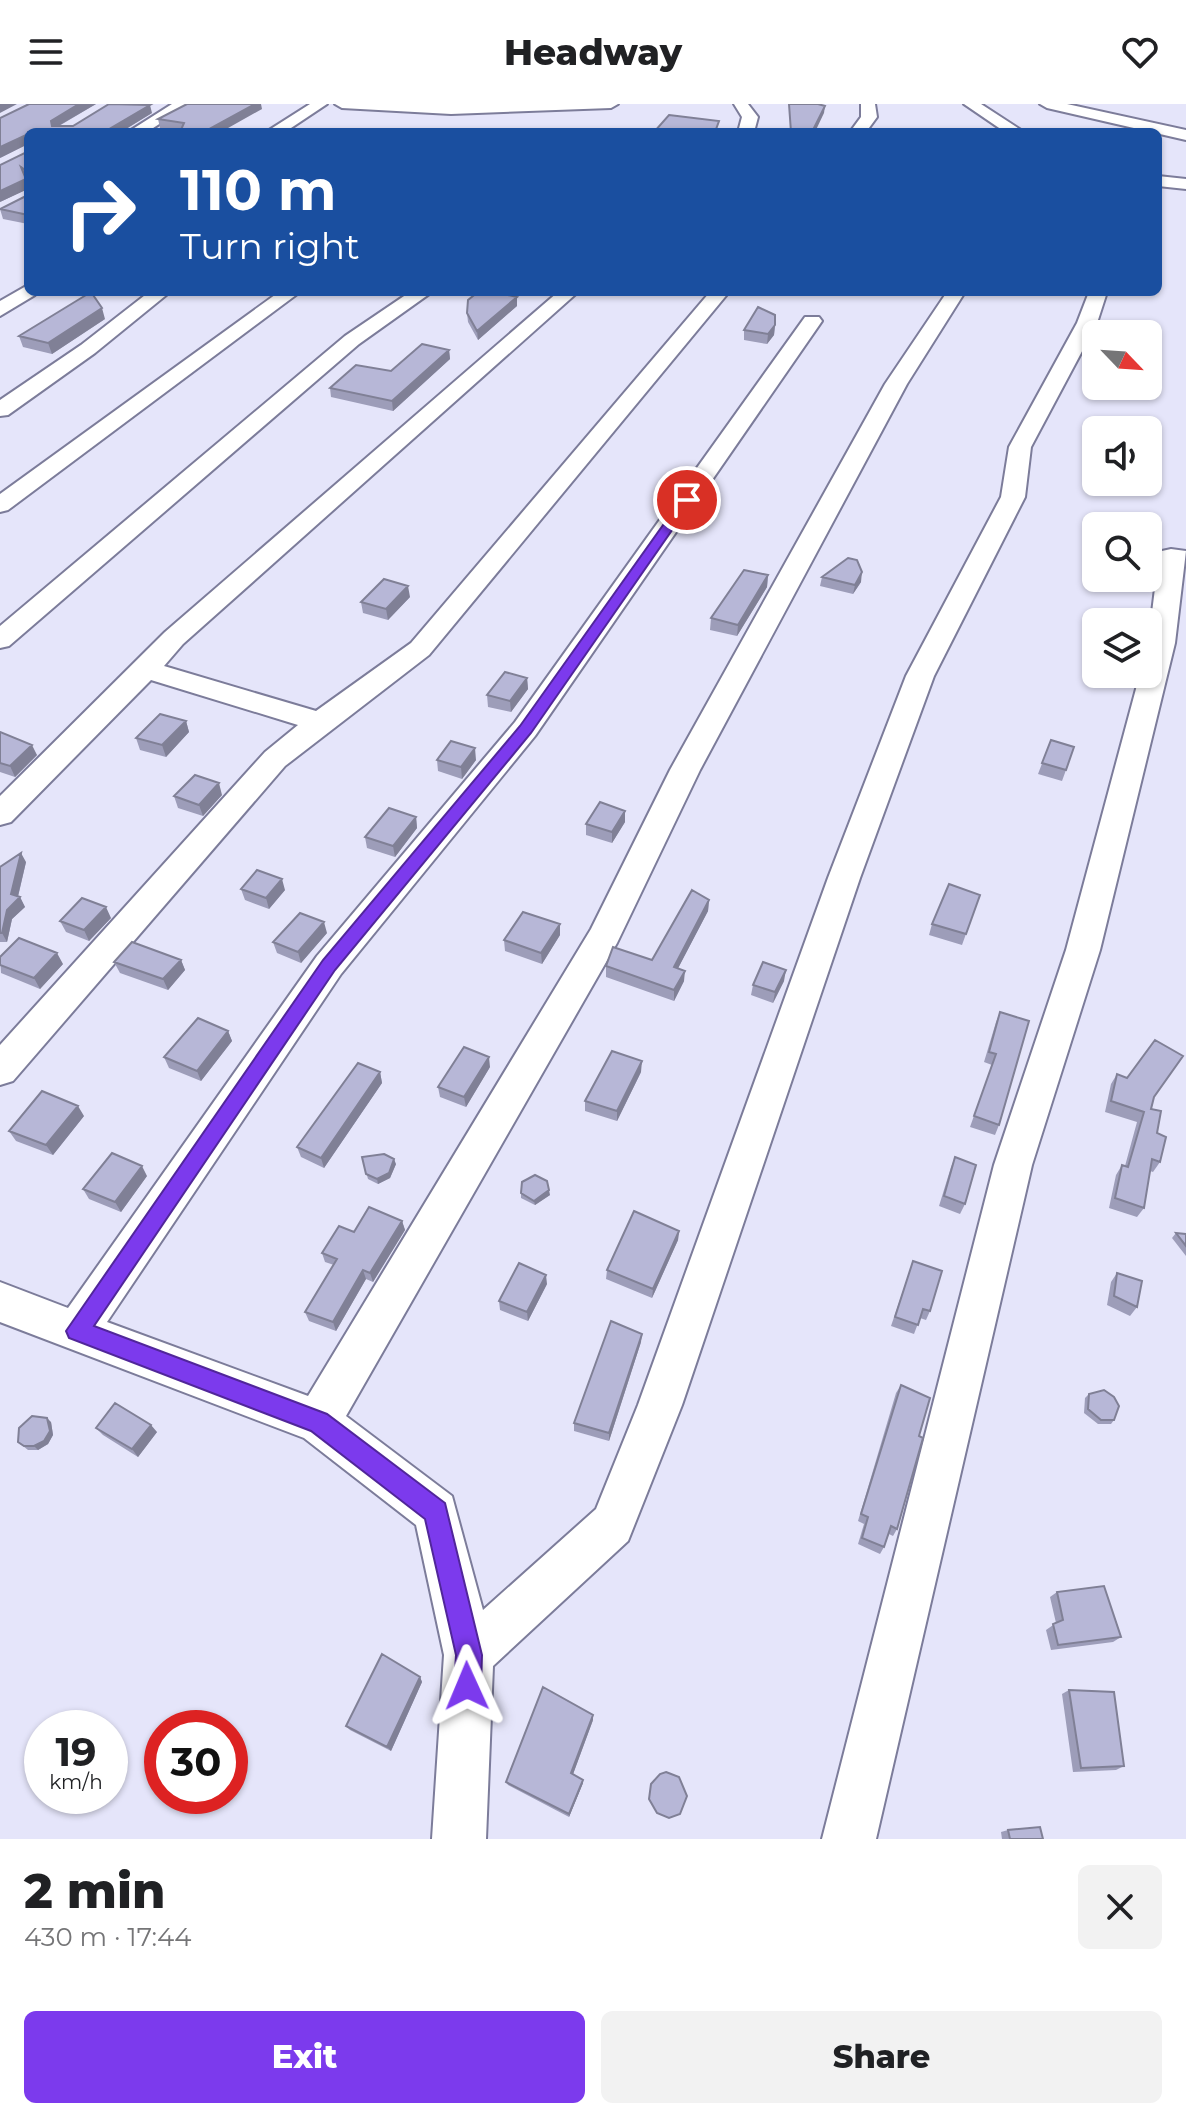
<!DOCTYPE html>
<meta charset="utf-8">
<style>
:root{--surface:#fff;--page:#f2f2f2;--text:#202124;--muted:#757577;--accent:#7c3aed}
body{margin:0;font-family:Montserrat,sans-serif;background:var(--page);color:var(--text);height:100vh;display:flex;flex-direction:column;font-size:30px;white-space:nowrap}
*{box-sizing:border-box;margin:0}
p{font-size:26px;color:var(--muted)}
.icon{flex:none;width:44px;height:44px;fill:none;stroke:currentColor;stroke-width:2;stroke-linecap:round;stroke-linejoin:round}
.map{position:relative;height:1735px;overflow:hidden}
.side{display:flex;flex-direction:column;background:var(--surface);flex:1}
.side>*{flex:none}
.top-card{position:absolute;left:24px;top:24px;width:1138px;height:168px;border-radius:12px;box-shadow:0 2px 6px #0004;background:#1a4fa0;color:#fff;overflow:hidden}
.needle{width:52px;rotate:115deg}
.controls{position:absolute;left:1082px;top:216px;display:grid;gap:16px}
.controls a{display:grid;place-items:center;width:80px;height:80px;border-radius:12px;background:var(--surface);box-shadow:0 2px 6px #0004;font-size:40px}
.speed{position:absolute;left:24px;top:1606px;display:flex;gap:16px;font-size:40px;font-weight:700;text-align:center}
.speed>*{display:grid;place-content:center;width:104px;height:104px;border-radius:50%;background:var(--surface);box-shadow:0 2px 6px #0004;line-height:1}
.speed small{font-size:20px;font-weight:400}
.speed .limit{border:12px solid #d22;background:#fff;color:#111}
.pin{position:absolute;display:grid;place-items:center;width:68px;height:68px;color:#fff;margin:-34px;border:4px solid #fff;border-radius:50%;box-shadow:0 2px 8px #0007}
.me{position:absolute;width:88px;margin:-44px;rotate:359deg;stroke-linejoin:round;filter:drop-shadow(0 0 6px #0008)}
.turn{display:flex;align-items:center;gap:28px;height:168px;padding:0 24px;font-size:36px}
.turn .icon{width:104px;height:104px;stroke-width:2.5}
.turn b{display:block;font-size:56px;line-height:68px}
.round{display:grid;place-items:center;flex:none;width:84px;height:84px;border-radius:12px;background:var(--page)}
.overview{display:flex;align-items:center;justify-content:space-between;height:136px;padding:0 24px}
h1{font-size:48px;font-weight:800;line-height:60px}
.primary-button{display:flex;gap:16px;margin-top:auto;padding:16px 24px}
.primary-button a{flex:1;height:92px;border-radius:12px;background:var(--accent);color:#fff;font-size:32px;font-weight:800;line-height:92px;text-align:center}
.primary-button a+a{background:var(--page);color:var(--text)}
header{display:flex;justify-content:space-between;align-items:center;height:104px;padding:0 24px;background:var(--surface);font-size:36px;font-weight:800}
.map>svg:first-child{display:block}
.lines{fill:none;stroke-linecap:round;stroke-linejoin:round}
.minor-casing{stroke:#7c7c9a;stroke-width:4}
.minor{fill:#fff;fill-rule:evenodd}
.wall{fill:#9d9db9}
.shaded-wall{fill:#808096}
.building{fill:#b7b7d7;stroke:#808096;stroke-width:2}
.route{fill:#7c3aed;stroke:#51269a;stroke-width:2}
</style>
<header><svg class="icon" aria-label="menu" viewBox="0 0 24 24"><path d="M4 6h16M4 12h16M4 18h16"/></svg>Headway<svg class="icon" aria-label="heart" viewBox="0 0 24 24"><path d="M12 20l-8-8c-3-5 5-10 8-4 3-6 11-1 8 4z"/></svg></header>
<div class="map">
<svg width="1186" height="1735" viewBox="0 0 1186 1735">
<rect width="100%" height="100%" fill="#e5e5fa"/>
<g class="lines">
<g class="minor-casing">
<path id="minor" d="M172,0H190L147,28H128Z
M310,0H327L285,28H266Z
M335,0H618L611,4L451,10L342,4Z
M734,0H748L758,13L754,28H738L742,13Z
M861,0H875L877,13L866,28H850L861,13Z
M964,0H981L1024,28H1005Z
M1040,0H1067L1186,26V36L1047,4Z
M1158,72L1186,75V85L1158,82Z
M28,181V188H37L35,191L0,212V197Z
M149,188H170L95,249L8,311L0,312V296L81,241Z
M279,188H300L8,406L0,408V390Z
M410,188H432L359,240L9,542L0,544V522L345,232Z
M558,188H578L183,540L164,562L316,607L411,539L710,188H729L429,551L285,662L13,977L0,981V941L265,648L298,621L151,576L11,718L0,721V692L165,528Z
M947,188H965L907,280L700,666L617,839L346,1312L452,1392L483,1506L596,1405L638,1301L828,774L906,572L1001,393L1009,343L1077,219L1089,188H1107L1097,219L1031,343L1025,393L934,572L860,774L682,1301L628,1437L493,1562L486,1735H432L444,1551L416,1421L304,1334L0,1218V1178L68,1204L317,852L515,618L805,213H819L822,217L535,632L341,870L107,1218L308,1292L591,825L670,666L885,280Z
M1171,445L1186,447L1175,539L1100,846L1032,1061L876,1735H822L994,1061L1066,846L1140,570H1148V541L1159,452L1162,447Z"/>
</g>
<use href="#minor" class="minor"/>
</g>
<path class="wall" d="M29,0H96L59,22H73L152,9L121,28H28V75L25,73L28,80V120L3,115L0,105L26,92L27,85L0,98L27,48L26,41L0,54Z
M262,5L180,27L160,24L158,15Z
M517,202L478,236L468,218L467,209Z
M105,215L52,250L23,243L19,232Z
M775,221L774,231L767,240L744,236V226Z
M449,246L450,255L393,307L331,293L330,284L391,267Z
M768,471L767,483L737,532L710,526L711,514Z
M822,473L861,478L853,490L820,482Z
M410,493L388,516L363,509L361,498Z
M527,574L528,585L511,608L488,603L487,591Z
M186,617L189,628L166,653L140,646L136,634Z
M0,628L37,651L15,673L0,668Z
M1051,636L1066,666L1062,677L1038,670Z
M437,656H476L462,675L438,667Z
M222,691L203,712L178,704L174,692Z
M416,713L417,724L395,753L367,744L365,733Z
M625,718L612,739L586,731V720Z
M26,758L18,793H20L25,803L12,815L7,838H0V763Z
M241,785L285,786L269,805L245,796Z
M980,791L962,841L929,831L932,820Z
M709,796L708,807L678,864L684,877L674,897L606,873V862L652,856Z
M111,814L89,837L66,828L60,817Z
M327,829L301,859L277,849L273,838Z
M560,831L542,860L505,847L504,836Z
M0,853L63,860L40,885L1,869Z
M181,856L185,866L168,886L120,869L114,858Z
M784,877L773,899L751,891L753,881Z
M1000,908L999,1021L995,1031L970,1023L992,961L984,958L996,918Z
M228,927L232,937L201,977L169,964L164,953Z
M1183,952L1153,995L1151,1005L1157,1029L1160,1058L1153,1068L1150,1067L1144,1104L1137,1113L1109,1104L1116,1071L1122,1061L1125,1062L1137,1018L1105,1008L1111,980L1117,970L1127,974Z
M490,963L466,1003L440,993L438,983Z
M380,968L382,979L324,1064L301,1053L297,1043Z
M641,968L617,1017L585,1007V997Z
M84,1012L53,1051L16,1037L9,1027Z
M362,1053L396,1060L390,1074L378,1080L368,1075Z
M955,1053L965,1100L960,1110L939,1102L951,1063Z
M147,1072L121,1108L89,1095L83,1085Z
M521,1089L550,1091L535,1101L521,1094Z
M402,1117L405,1126L373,1178L366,1175L336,1227L309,1217L305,1208L334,1161L325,1158L322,1149L354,1128Z
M679,1127L678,1136L652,1194L606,1175L607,1166Z
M1176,1129L1186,1130V1152L1172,1134Z
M913,1157L930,1207L926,1216L920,1214L914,1230L891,1222Z
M1117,1169L1137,1203L1130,1212L1107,1201L1111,1178Z
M547,1180L528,1217L500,1206L499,1197Z
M641,1238L609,1337L574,1327V1319Z
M901,1281L919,1332L897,1425L893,1432L889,1430L884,1443L880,1450L858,1440L864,1420L858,1417L896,1289Z
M1089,1290L1114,1316L1111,1320H1098L1084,1309L1085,1294Z
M51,1318L53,1331L48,1340L38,1346H28L18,1338Z
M96,1324L157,1328L138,1353L103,1331Z
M1057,1488L1121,1533L1113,1538L1051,1546L1046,1526L1056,1519L1050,1493Z
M420,1573L422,1578L391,1647L350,1626L346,1622Z
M1069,1586L1124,1662L1116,1666L1073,1668L1062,1590Z
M593,1616L573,1670L583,1679L569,1713L508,1681L506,1678Z
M1008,1726L1043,1735H1002L1001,1728Z"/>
<path class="shaded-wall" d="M0,0H17L0,9Z
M79,0H96L53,25L51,17Z
M255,0H261L262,5L221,28H204Z
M150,1L152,9L121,28H104Z
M825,2L824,9L815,28H812Z
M26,31L28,40L0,54V43Z
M26,75L28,85L0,98V87Z
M517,193V202L478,236L477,227Z
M102,204L105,215L52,250L48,239Z
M775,221L774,231L767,240L768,230Z
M449,246L450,255L393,307L392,297Z
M862,468L861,478L853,490L855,481Z
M768,471L767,483L737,532L738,521Z
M408,482L410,493L388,516L386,505Z
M527,574L528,585L511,608L510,597Z
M186,617L189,628L166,653L162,641Z
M32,641L37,651L15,673L10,662Z
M475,644L476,656L462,675L461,663Z
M219,679L222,691L203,712L199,701Z
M625,707V718L612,739V728Z
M416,713L417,724L395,753L393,742Z
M21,749L26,758L17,796L20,793L25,803L12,815L7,838L2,829Z
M282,775L285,786L269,805L266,794Z
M709,796L708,807L673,874L674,863Z
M106,803L111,814L89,837L84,826Z
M324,818L327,829L301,859L298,848Z
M560,820V831L542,860L541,849Z
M57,849L63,860L40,885L34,874Z
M181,856L185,866L168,886L163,875Z
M786,866L784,877L773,899L775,888Z
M685,867L684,877L674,897V886Z
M228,927L232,937L201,977L197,967Z
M489,953L490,963L466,1003L464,993Z
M642,957L641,968L617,1017V1007Z
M380,968L382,979L324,1064L321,1054Z
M78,1002L84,1012L53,1051L46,1041Z
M394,1055L396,1060L390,1074L378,1080L377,1075Z
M142,1062L147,1072L121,1108L115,1098Z
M549,1086L550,1091L535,1101L534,1097Z
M402,1117L405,1126L373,1178L370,1169Z
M679,1127L678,1136L652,1194L653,1185Z
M363,1166L366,1175L336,1227L333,1218Z
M546,1171L547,1180L528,1217L527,1208Z
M642,1230L641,1238L609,1337V1329Z
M47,1314L51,1318L53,1331L48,1340L38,1346L34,1342Z
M151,1321L157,1328L138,1353L132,1345Z
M420,1573L422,1578L391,1647L387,1643Z
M593,1611V1616L572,1673L571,1669Z
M583,1676V1679L569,1713V1710Z"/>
<path class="building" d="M29,0H79L51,17L52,22H73L109,0L150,1L104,28H28V68L21,63L26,75L0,87V61L27,48L26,31L0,43V14Z
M187,0H255L204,28H180L184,19L158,15Z
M789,0H818L825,2L812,28H791Z
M669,11L719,17L715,28H654Z
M28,80V111L0,105L26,92Z
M91,188L102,204L48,239L19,232Z
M478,188H494L517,193L477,227L467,209L468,196Z
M758,203L775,211V221L768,230L744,226Z
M422,240L449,246L392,297L330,284L356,261L391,267Z
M848,454L857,456L862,468L855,481L822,473Z
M744,466L768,471L738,521L711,514Z
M384,475L408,482L386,505L361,498Z
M505,568L527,574L510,597L487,591Z
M160,610L186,617L162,641L136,634Z
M0,628L32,641L10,662L0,659Z
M1051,636L1074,643L1066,666L1042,659Z
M451,637L475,644L461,663L437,656Z
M195,671L219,679L199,701L174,692Z
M600,698L625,707L612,728L586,720Z
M389,704L416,713L393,742L365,733Z
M21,749L11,790L20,793L7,806L2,829H0V763Z
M257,766L282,775L266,794L241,785Z
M949,780L980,791L966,830L932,820Z
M692,786L709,796L674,863L685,867L674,886L606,862L613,843L652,856Z
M82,794L106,803L84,826L60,817Z
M523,808L560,820L541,849L504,836Z
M300,809L324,818L298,848L273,838Z
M19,834L57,849L34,874L0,861V853Z
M132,838L181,856L163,875L114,858Z
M763,858L786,866L775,888L753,881Z
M1000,908L1029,917L999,1021L974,1012L996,950L989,948Z
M198,914L228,927L197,967L164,953Z
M1155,936L1183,952L1154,993L1151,1005L1161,1007L1157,1029L1166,1033L1160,1058L1152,1055L1144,1104L1115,1094L1122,1061L1128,1063L1144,1008L1111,997L1117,970L1127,974Z
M464,943L489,953L464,993L438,983Z
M612,947L642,957L617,1007L585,997Z
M358,959L380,968L321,1054L297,1043Z
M42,987L78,1002L46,1041L9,1027Z
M112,1049L142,1062L115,1098L83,1085Z
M384,1050L394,1055L389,1069L377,1075L366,1070L362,1053Z
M955,1053L976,1061L965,1100L944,1092Z
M535,1071L547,1077L549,1086L534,1097L521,1089L522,1078Z
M369,1103L402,1117L370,1169L363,1166L333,1218L305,1208L337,1155L322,1149L339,1122L354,1128Z
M634,1107L679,1127L653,1185L607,1166Z
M1176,1129L1186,1130V1142Z
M913,1157L942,1167L930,1207L923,1205L918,1221L895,1213Z
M519,1159L546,1171L527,1208L499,1197Z
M1117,1169L1142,1177L1137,1203L1114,1192Z
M611,1217L642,1230L609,1329L574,1319Z
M901,1281L930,1294L919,1332L923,1334L897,1425L891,1422L884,1443L862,1434L868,1413L861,1410Z
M1104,1286L1114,1293L1119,1302L1114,1316H1101L1088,1305L1089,1290Z
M115,1299L151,1321L132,1345L96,1324Z
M32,1312L47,1314L50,1327L44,1337L34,1342H24L18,1338L19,1324Z
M1104,1482L1121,1533L1058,1541L1053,1520L1063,1516L1057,1488Z
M382,1550L420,1573L387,1643L346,1622Z
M543,1583L593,1611L571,1669L583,1676L569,1710L506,1678Z
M1069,1586L1114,1588L1124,1662L1081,1664Z
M666,1668L679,1673L687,1692L680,1710L669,1714L657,1709L649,1695L651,1680L660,1670Z
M1040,1723L1043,1735H1010L1008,1726Z"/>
<path class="route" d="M683,393L693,396L531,629L335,866L94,1222L327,1310L445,1399L482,1551L481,1582L477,1591L467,1595L458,1591L454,1582L456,1551L425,1415L311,1327L69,1234L66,1227L323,856L520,622Z"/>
</svg>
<div class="controls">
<a><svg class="needle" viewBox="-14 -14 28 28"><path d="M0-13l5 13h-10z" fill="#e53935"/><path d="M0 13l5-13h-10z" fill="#757577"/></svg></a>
<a><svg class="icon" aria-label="sound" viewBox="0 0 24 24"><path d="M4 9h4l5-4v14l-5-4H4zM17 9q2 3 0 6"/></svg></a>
<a><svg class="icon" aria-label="search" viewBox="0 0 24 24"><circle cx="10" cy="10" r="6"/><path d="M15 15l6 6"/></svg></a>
<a><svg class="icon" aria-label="layers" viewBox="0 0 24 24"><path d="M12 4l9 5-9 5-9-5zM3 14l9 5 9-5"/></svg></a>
</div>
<div class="speed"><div>19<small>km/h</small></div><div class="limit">30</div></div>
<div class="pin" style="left:687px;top:396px;background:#d93025"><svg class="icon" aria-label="arrive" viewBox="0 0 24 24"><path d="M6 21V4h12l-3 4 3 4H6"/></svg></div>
<svg class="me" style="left:467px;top:1582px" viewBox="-20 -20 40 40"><path d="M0-17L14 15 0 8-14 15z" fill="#7c3aed" stroke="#fff" stroke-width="4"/></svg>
<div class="top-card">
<div class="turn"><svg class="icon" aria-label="right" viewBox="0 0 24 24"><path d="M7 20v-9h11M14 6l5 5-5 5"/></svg><div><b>110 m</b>Turn right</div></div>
</div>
</div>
<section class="side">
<div class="overview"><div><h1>2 min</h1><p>430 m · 17:44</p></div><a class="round"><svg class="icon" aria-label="close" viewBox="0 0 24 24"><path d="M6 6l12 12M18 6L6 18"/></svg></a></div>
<div class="primary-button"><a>Exit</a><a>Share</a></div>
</section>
